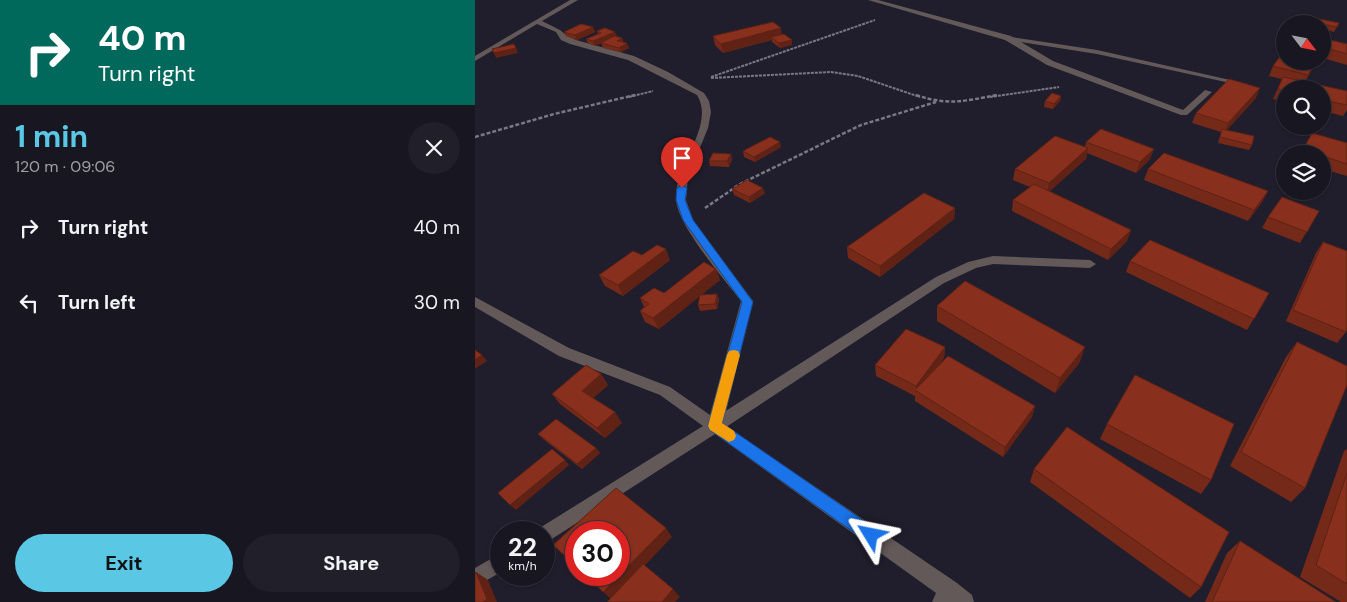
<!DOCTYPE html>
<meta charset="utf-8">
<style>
:root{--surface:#181621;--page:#211f2a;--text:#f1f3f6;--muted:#9f9fa5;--line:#36353f;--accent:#5ac8e5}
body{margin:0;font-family:"DM Sans",sans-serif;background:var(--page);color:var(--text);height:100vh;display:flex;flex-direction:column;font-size:19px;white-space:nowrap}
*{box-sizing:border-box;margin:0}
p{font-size:16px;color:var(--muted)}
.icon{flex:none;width:28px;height:28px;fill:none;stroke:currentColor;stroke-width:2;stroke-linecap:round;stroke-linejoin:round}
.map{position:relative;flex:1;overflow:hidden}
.sheet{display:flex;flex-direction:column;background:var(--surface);width:475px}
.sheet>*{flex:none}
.hud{background:#00695c;color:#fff;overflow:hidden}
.needle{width:32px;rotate:122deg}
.tools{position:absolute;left:801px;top:15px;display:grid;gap:10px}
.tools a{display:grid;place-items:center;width:55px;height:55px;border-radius:50%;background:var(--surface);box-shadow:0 1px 4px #0004,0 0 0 1px var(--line);font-size:25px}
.speed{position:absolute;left:15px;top:521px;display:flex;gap:10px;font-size:25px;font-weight:700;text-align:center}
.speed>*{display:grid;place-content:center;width:65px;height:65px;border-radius:50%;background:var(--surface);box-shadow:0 1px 4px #0004,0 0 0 1px var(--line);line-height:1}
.speed small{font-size:12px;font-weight:400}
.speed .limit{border:8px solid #d22;background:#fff;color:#111}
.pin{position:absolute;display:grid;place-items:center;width:42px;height:42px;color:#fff;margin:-51px -21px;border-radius:50% 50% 50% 0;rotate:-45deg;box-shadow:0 0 5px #0007}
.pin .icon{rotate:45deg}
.me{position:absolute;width:55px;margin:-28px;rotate:305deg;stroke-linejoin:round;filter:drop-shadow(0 0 4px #0008)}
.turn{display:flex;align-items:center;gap:18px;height:105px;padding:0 15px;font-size:22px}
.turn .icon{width:65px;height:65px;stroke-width:2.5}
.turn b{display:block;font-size:35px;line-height:42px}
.round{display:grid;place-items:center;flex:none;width:52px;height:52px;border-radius:26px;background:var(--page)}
.head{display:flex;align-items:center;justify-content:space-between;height:85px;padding:0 15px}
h1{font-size:30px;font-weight:700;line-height:38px;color:var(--accent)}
.button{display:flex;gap:10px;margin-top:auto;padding:10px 15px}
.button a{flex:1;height:58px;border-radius:30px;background:var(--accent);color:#111;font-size:20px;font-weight:700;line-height:58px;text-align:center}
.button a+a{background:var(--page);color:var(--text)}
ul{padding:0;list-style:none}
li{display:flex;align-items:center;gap:15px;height:75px;padding:0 15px}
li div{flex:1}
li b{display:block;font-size:19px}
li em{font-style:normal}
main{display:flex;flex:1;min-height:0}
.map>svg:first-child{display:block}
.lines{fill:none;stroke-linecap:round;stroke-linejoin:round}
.path-far1{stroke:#7a7884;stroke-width:2;stroke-dasharray:3 1;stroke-linecap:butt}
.path{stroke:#7a7884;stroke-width:2.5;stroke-dasharray:4 2;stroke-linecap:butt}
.lane{fill:#635958;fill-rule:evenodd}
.street{fill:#635958;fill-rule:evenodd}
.wall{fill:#752919}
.shaded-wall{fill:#5f2214}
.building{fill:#88301d;stroke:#5f2214}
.route{fill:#1a73e8;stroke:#114b97}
.slow{fill:#f59e0b}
</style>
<main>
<section class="sheet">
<div class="hud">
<div class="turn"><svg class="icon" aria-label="right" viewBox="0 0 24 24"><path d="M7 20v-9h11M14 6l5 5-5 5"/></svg><div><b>40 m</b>Turn right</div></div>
</div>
<div class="head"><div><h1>1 min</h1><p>120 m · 09:06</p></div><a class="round"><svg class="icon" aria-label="close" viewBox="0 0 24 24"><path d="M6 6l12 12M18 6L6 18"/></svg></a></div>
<ul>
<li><svg class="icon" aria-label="right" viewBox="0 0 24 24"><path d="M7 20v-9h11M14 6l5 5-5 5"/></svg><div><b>Turn right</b></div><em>40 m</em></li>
<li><svg class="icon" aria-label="left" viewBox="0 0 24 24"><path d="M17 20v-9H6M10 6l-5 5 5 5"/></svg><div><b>Turn left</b></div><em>30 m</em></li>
</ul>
<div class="button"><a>Exit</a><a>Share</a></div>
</section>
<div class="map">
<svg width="872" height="602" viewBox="0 0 872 602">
<rect width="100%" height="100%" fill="#201e2c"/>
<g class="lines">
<path class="path-far1" d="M236,77L400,20
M236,78L356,72L383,76L445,97
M154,97L178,91
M515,97L584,87"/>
<path class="path" d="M441,95C473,106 490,101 522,95
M0,137L79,114L160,95
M230,208L265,184L386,125L461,102"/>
<path class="lane" d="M530,36L622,50L773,84L769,86L622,54L533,40H530Z
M518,256L615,260L621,264L615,268L518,264L501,268L469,283L245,431L240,433L235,431L232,426L235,421L461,277L493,262Z"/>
<path class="street" d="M95,0H103L67,21L85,30L92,36L101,40L159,56L193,72L229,93L234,101L236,112L233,128L213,177L211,200L218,220L278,301L248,424L482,583L497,595L499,602H457L461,593L240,434L69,544V532H61L63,529L228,426L185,395L84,356L0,307V297L94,348L195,387L235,415L266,301C249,279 202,225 201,199C199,165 241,126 222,95L153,60L95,44L86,40L81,32L62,24L0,61V56Z
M393,0H403L536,36L578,61L708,110L730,90L737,92L712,115H706L572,65L530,40Z
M26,553V572L0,587V568Z"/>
</g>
<path class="wall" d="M830,16L864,23L859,32L848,29V24H826Z
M118,27L120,32L102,40L91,36L89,32Z
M122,31L147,38L149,43L154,48L146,52L128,48L126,43L128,42L120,46L113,43L111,39L123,34Z
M307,35L317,40V45L305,48L297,42V40L248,53L240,45L238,36Z
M848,42L872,44V65L848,58Z
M842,61L830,82L872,91V110L868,116L848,111V89H810V102L798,99L807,79L794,76L798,66Z
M586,96L585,101L578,109L569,107L570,101Z
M781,98L752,130L777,145L774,150L743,143L746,132L717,123L721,113Z
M837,133L872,143V176L848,169V154H826Z
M611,142L675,159L661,173L612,153L611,159L574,191L656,230L652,241L633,260L537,211L538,200L555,187L538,180L540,169L610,147Z
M306,147L280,162L269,157L268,151Z
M256,154L257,159L254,167L235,166L234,161Z
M673,169L793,191L787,202L773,221L669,180Z
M257,189L290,193L275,203L259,195Z
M480,208L479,219L405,277L373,258L372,247Z
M844,211L825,243L787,228L793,217Z
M848,242L871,332L862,343L811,321L841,253Z
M167,255L195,260L148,296L130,286L124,275Z
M655,261L794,293L772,330L651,272Z
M241,269L245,280L226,295L244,299L242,309L225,311L223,305L225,296L184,329L170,322L165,311L169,307L165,298L189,293Z
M462,306L605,362L580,393L462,321Z
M822,342L830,488L816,502L755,466L811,357Z
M470,347L469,358L464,365L560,406L557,417L528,457L440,401V396L401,376L400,365Z
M126,374L133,385L118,398L147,423L130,438L85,404L77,394Z
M632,424L736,480L726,494L625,439Z
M63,434L121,448L125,453L107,469L68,439Z
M872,449V602H866L825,577L869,451Z
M559,469L726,587L715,598L555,482Z
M765,541L861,602H730L752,553Z"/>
<path class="shaded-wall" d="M118,27L120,32L102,40L100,35Z
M306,28L307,37H296L297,40L248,53L246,44Z
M140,32L142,36L120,46L118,41Z
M147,38L149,43L142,41Z
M317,40V45L305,48L304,43Z
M152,43L154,48L146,52L144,48Z
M41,48L43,53L21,58L19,53Z
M841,61H842L828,85L833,75Z
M785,88L781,98L749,133L753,123Z
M586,96L585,101L578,109L579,104Z
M305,142L306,147L280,162L279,157Z
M613,148L611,159L572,194L574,183Z
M679,149L675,159L661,173L665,162Z
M256,154L257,159L254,167L252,161Z
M288,188L290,193L275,203L274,197Z
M793,191L787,202L773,221L779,210Z
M480,208L479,219L405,277V266Z
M656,230L652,241L633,260L636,249Z
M191,249L195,260L148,296L143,285Z
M241,269L245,280L184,329L178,318Z
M242,294L244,299L242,309L240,304Z
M470,347L469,358L444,392L441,390V386Z
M610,347L605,362L580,393L585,378Z
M7,355L12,361L0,369V360Z
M126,374L133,385L115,401L107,391Z
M560,406L557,417L528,457L530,447Z
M140,412L147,423L130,438L122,428Z
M121,448L125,453L107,469L102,464Z
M90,460L94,465L41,510L35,505Z
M191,528L197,537L137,600L128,592Z
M1,572L13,580L22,602H8Z
M198,589L205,597L200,602H187Z"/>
<path class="building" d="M830,16L864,23L862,27L827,20Z
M298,22L306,28L246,44L238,36Z
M106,24L118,27L100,35L89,32Z
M130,28L140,32L118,41L111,39L126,33L122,31Z
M309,34L317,40L304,43L296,37Z
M139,36L147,38L142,41L152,43L144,48L126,43Z
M851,39L872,44V54L848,47V42Z
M39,44L41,48L19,53L17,49Z
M810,50V61H841L833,75L798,66Z
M808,77L872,91V105L848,100V89H810V91L803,89Z
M754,79L785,88L753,123L721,113Z
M577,93L586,96L579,104L570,101Z
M626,129L679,149L665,162L611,142Z
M747,129L779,136L777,145L745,137Z
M837,133L872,143V164L848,156V154H839L828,150Z
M580,136L613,148L574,183L540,169Z
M295,137L305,142L279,157L268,151Z
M238,153L256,154L252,161H234Z
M689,153L793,191L779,210L673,169Z
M272,180L288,188L274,197L257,189Z
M559,184L656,230L636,249L538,200Z
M449,193L480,208L405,266L372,247Z
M807,197L844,211L832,232L793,217Z
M675,240L794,293L779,319L655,261Z
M848,242L872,251V328L871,332L818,310Z
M182,245L191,249L143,285L124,275L158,251L167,255Z
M229,262L241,269L178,318L165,311L174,304L165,298L179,288L189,293Z
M490,281L610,347L585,378L462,306Z
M242,294L240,304L223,305L225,295Z
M431,329L470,347L441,386L400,365Z
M822,342L872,366V385L830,488L766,452Z
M0,350L7,355L0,360Z
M473,356L560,406L530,447L440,390Z
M111,365L126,374L107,391L140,412L122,428L77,394Z
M660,375L759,424L736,480L632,424Z
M81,419L121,448L102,464L63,434Z
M592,427L754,532L726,587L559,469Z
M77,449L90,460L35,505L23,493Z
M872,473V584L841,565Z
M141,488L191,528L128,592L110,575H144V532H101V566L78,545Z
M765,541L861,602H737Z
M168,564L198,589L187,602H132Z
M1,572L12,599L8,602H0V573Z"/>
<path class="route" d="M207,185L212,188L210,200L218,220L278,302L247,423L402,530L404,535L402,541L396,543L391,541L235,430L233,426L267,302L208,220L201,200L202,188Z"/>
<path class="slow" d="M259,350L263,351L265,355L247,423L259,431L261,436L259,440L254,442L235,430L233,426L252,355L254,351Z"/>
</svg>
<div class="tools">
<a><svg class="needle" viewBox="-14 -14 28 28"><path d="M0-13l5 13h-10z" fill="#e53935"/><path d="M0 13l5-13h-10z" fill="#9f9fa5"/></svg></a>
<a><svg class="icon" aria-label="search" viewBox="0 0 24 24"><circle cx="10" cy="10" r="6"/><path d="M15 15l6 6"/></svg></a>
<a><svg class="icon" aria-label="layers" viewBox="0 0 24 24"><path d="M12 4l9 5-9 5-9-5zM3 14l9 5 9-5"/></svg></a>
</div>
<div class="speed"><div>22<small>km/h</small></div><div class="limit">30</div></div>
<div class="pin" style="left:207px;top:188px;background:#d93025"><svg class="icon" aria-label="arrive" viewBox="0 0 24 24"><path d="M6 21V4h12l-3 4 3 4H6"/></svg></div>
<svg class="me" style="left:396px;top:535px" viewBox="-20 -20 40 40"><path d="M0-17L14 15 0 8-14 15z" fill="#1a73e8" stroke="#fff" stroke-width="4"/></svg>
</div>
</main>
